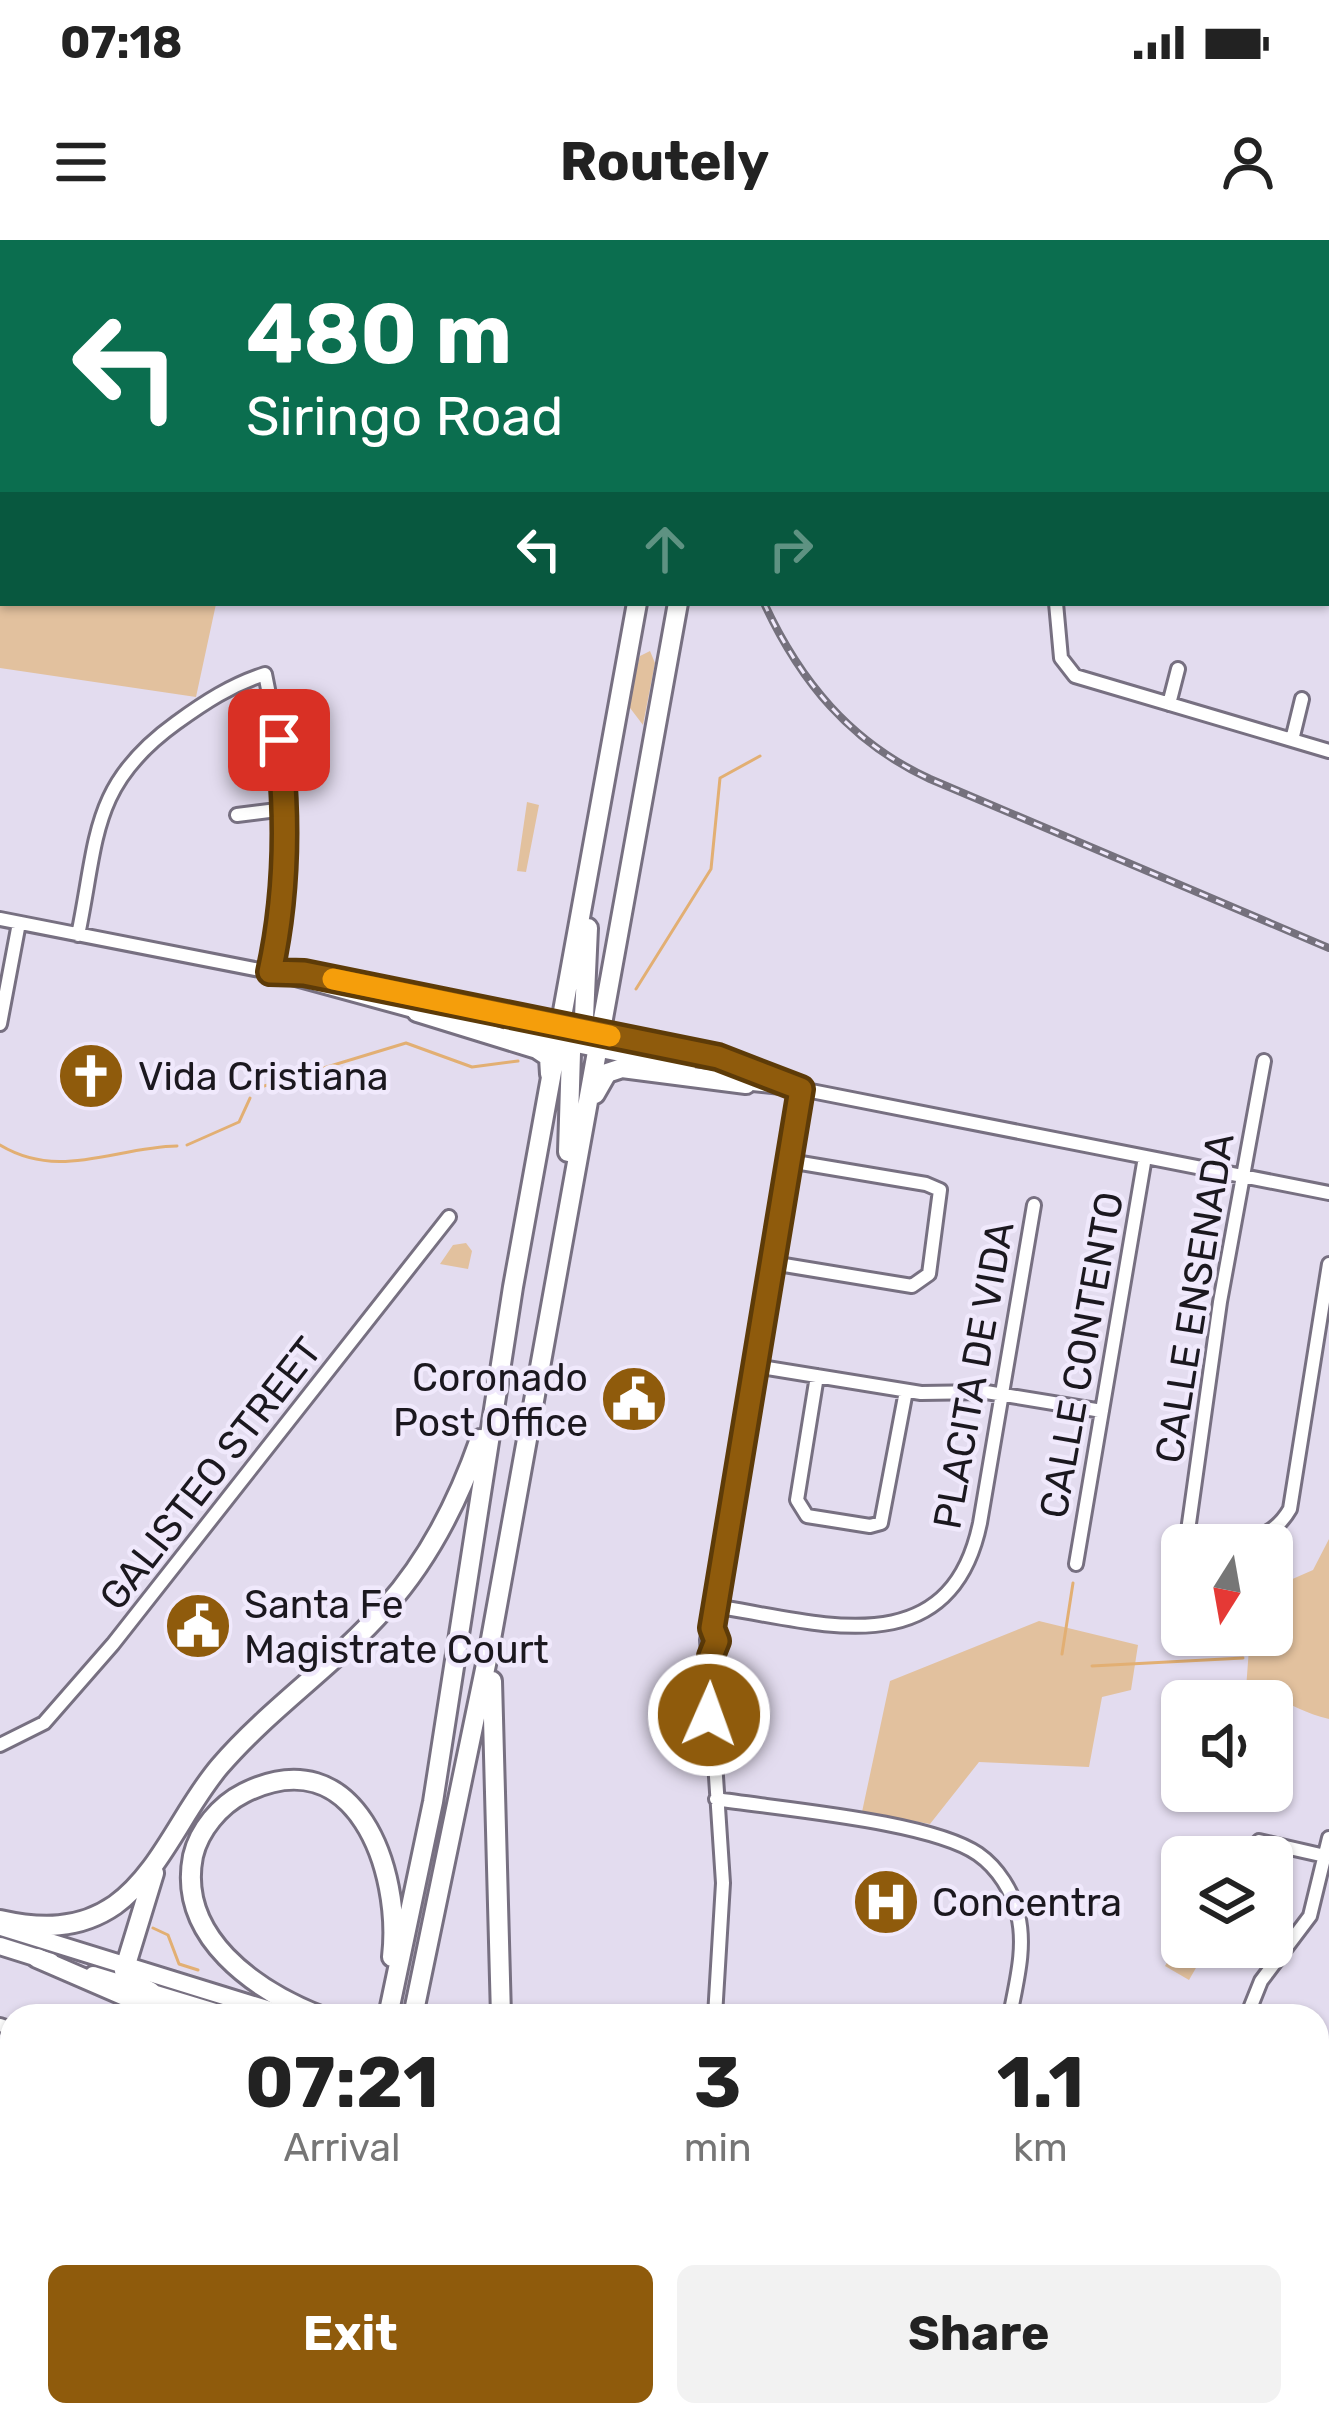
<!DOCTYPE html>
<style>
:root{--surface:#fff;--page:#f2f2f2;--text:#222;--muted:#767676;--accent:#8f5b0c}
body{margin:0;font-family:Rubik,sans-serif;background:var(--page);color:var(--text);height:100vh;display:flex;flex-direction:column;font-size:45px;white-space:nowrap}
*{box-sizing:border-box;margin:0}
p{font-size:39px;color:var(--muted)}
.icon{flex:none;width:66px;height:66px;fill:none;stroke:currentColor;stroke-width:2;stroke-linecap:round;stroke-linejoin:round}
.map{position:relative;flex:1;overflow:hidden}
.side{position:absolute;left:0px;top:1764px;width:1329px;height:423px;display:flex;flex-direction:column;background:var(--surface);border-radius:36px 36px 0 0;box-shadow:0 3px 9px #0004}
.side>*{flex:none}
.banner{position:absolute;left:0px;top:0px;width:1329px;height:366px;box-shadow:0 3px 9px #0004;background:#0b6e4f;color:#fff;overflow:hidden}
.needle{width:78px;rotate:191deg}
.tools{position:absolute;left:1161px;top:1284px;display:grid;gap:24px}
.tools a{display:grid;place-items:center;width:132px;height:132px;border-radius:18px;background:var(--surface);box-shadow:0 3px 9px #0004;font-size:60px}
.pin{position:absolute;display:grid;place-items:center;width:102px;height:102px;color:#fff;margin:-51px;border-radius:24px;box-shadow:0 6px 18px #0006}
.me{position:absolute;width:132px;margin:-66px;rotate:2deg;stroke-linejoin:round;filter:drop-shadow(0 0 9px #0008)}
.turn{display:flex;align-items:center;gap:42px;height:252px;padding:0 48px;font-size:54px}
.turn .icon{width:156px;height:156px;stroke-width:2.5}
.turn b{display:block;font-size:84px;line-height:102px}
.lanes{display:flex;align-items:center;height:114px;padding:0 48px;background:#0003;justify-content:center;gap:60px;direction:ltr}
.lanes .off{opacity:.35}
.eta{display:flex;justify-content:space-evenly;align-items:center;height:204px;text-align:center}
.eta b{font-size:72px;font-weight:700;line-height:84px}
.button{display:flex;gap:24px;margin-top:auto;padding:24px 48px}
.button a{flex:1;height:138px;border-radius:18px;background:var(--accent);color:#fff;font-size:48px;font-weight:700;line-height:138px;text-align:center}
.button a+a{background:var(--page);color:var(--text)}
.status{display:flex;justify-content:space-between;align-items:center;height:84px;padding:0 60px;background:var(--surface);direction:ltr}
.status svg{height:33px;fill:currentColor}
header{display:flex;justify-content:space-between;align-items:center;height:156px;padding:0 48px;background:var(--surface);font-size:54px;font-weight:700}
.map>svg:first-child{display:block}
.green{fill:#e2c19e}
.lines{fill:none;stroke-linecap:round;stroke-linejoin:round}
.stream{stroke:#e2af73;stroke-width:3}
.minor-casing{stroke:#777081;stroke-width:18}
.major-casing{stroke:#777081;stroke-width:22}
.highway-casing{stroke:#777081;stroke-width:24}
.minor{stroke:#fff;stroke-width:12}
.major{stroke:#fff;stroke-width:16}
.highway{stroke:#fff;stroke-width:18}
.rail-casing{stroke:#75717d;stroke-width:8}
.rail{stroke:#f0e9fc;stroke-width:3;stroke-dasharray:9;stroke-linecap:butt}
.route-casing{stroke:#5d3b08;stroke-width:30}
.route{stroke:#8f5b0c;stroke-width:21}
.slow{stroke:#f59e0b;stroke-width:21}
.labels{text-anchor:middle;stroke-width:9;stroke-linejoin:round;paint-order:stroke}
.poi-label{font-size:39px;fill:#1b181f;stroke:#f0e9fc;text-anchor:start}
.street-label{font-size:39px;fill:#1b181f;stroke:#f0e9fc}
</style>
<div class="status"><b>07:18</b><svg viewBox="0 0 49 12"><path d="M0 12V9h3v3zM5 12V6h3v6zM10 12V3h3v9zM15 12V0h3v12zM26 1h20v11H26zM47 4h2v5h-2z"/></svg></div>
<header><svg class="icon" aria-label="menu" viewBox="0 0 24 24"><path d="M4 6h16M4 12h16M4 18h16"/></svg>Routely<svg class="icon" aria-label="person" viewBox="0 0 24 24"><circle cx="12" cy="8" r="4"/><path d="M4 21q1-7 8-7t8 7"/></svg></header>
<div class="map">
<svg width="1329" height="2186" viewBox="0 0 1329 2186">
<rect width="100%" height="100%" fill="#e3dcef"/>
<path class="green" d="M0,317L3,363L216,364L196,457L0,428Z
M650,411L655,423L643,485L627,464L640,416Z
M527,562L539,565L526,632L517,631Z
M466,1003L472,1011L468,1029L440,1024L453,1005Z
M1329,1299V1479C1297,1472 1279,1455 1246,1449L1250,1395H1272V1348L1313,1330Z
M1039,1381L1138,1405L1131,1450L1102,1457L1089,1527L979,1522L930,1584L862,1572L890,1441Z
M1182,1696V1707H1208L1189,1740L1165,1726Z"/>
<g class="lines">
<path class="stream" d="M636,749L711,629L720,538L760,516
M254,849L406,803L472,827L518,821
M0,905C60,941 115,907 177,906
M187,905L239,882L250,858
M1062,1414L1073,1343
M1092,1426L1243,1418
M153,1688L168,1695L179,1724L198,1730"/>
<g class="minor-casing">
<path id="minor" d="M448,0L453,3
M485,0L492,3
M963,0L964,3
M1319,3L1320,0
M0,223L3,208
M1326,255L1329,256
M0,295L3,296
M1056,363L1061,418L1075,436L1329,511
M1169,464L1178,429
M1292,500L1302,459
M237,575L285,569
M0,679L270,732L424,774
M78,695C98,599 90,545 176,483C205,462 231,445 265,434C286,534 293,631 270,732
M270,732L304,733L718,817L801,849L1329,953
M0,784L19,683
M509,792L689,829
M743,843L800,849
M772,1023L912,1046L929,1034L940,950L926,944L789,921
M755,1126L921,1153L986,1152L1102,1171
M817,1136L797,1260L807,1276L870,1286L881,1283L906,1151
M1187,1297C1227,1303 1267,1309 1290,1269L1329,1024
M1186,1305L1220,1062L1264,821
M1076,1324L1145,917
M715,1366C820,1383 950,1427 980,1283L1034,965
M0,1505L44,1483L113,1404L449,977
M716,1559C779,1569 930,1581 978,1614C998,1628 1013,1652 1018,1675C1026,1708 1016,1743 1010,1776
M1259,1601L1325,1616
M715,1776L723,1643L707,1400L801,849
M1247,1776L1261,1741L1310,1676L1329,1598
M0,1785L12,1789
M11,1848L12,1843
M0,2103L12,2094
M692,2186L693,2175
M1169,2186L1175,2175"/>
</g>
<g class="major-casing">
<path id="major" d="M1326,169H1329
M1326,186L1329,187
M1,1687L289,1776
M0,1706L51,1722
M93,1735L228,1776
M1317,2036L1329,2038
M1317,2065L1329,2067"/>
</g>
<g class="highway-casing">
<path id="highway" d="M702,3L703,0
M721,3V0
M742,3L743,0
M588,688L584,777L596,810
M417,772L537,809L549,817L550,834
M561,787L571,813L568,912
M595,854L607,833L622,828L746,844
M492,1441L501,1776
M0,1680C40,1689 79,1690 115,1665C161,1632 183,1569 220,1526C270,1468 335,1425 386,1367C429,1319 459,1259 480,1199
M37,1718L171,1776
M151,1752L129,1740L124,1731L154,1633
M320,1776C255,1750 177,1697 193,1616C199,1590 220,1565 244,1553C356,1497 402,1631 392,1717
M388,1776L433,1562L513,1047L637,363
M413,1776L489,1410L678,363
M288,2186L290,2175
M308,2186L310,2175"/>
</g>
<use href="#minor" class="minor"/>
<use href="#major" class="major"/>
<use href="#highway" class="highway"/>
<g class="rail-casing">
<path id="rail" d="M781,3V0
M764,363C800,441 850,502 930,539L1329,708"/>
</g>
<use href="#rail" class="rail"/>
</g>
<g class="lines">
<g class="route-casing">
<path id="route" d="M279,500C288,579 287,655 270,732L304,733L718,817L801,849L712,1388L717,1401L711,1416L709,1475"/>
</g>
<use href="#route" class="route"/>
<path class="slow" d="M333,739L610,796"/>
</g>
<defs>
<g id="church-disc" transform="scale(3.45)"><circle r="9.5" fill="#8f5b0c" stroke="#f0e9fc"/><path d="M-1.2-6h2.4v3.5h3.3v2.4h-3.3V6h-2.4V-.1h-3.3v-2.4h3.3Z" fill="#fff"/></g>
<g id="civic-disc" transform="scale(3.45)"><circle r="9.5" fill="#8f5b0c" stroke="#f0e9fc"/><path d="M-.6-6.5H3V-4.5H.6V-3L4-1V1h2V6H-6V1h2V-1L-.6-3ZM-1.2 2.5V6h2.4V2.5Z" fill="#fff"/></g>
<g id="hospital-disc" transform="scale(3.45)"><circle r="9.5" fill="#8f5b0c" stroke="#f0e9fc"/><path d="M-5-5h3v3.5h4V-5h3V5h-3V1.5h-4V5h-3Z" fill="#fff"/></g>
</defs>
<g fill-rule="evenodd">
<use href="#church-disc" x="91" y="836"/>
<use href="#civic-disc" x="634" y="1159"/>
<use href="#civic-disc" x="198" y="1386"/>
<use href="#hospital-disc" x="886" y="1662"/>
</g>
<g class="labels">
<g class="poi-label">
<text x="138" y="850">Vida Cristiana</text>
<text x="588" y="1151" text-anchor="end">Coronado<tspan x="588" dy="45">Post Office</tspan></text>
<text x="244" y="1378">Santa Fe<tspan x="244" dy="45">Magistrate Court</tspan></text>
<text x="932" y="1676">Concentra</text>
</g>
<g class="street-label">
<text transform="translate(1194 1058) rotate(-81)" y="14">CALLE ENSENADA</text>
<text transform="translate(1081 1115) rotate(-80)" y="14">CALLE CONTENTO</text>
<text transform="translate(973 1135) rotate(-80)" y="14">PLACITA DE VIDA</text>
<text transform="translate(210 1233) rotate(-52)" y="14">GALISTEO STREET</text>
</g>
</g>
</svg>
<div class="tools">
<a><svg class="needle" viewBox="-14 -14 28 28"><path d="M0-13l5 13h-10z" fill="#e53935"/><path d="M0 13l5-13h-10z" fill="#767676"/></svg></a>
<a><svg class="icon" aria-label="sound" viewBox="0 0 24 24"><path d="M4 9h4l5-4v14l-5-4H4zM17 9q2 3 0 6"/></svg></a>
<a><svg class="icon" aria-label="layers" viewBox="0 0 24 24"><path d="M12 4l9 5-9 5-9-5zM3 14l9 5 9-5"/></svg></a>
</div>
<div class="pin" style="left:279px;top:500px;background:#d93025"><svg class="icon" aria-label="arrive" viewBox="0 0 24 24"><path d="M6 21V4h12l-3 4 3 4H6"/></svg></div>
<svg class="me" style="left:709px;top:1475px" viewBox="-20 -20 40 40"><circle r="17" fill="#8f5b0c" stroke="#fff" stroke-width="3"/><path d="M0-11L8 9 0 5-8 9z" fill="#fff"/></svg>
<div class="banner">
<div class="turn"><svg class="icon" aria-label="left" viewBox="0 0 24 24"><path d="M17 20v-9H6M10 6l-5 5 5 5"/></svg><div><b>480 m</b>Siringo Road</div></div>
<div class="lanes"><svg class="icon" aria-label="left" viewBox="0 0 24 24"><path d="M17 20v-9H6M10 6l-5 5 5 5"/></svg><svg class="icon off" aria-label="ahead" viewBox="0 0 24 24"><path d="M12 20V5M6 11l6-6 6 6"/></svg><svg class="icon off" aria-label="right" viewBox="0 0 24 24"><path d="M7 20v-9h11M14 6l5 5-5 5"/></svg></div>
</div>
<section class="side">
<div class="eta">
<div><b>07:21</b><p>Arrival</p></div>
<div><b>3</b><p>min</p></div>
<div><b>1.1</b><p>km</p></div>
</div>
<div class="button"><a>Exit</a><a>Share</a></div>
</section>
</div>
